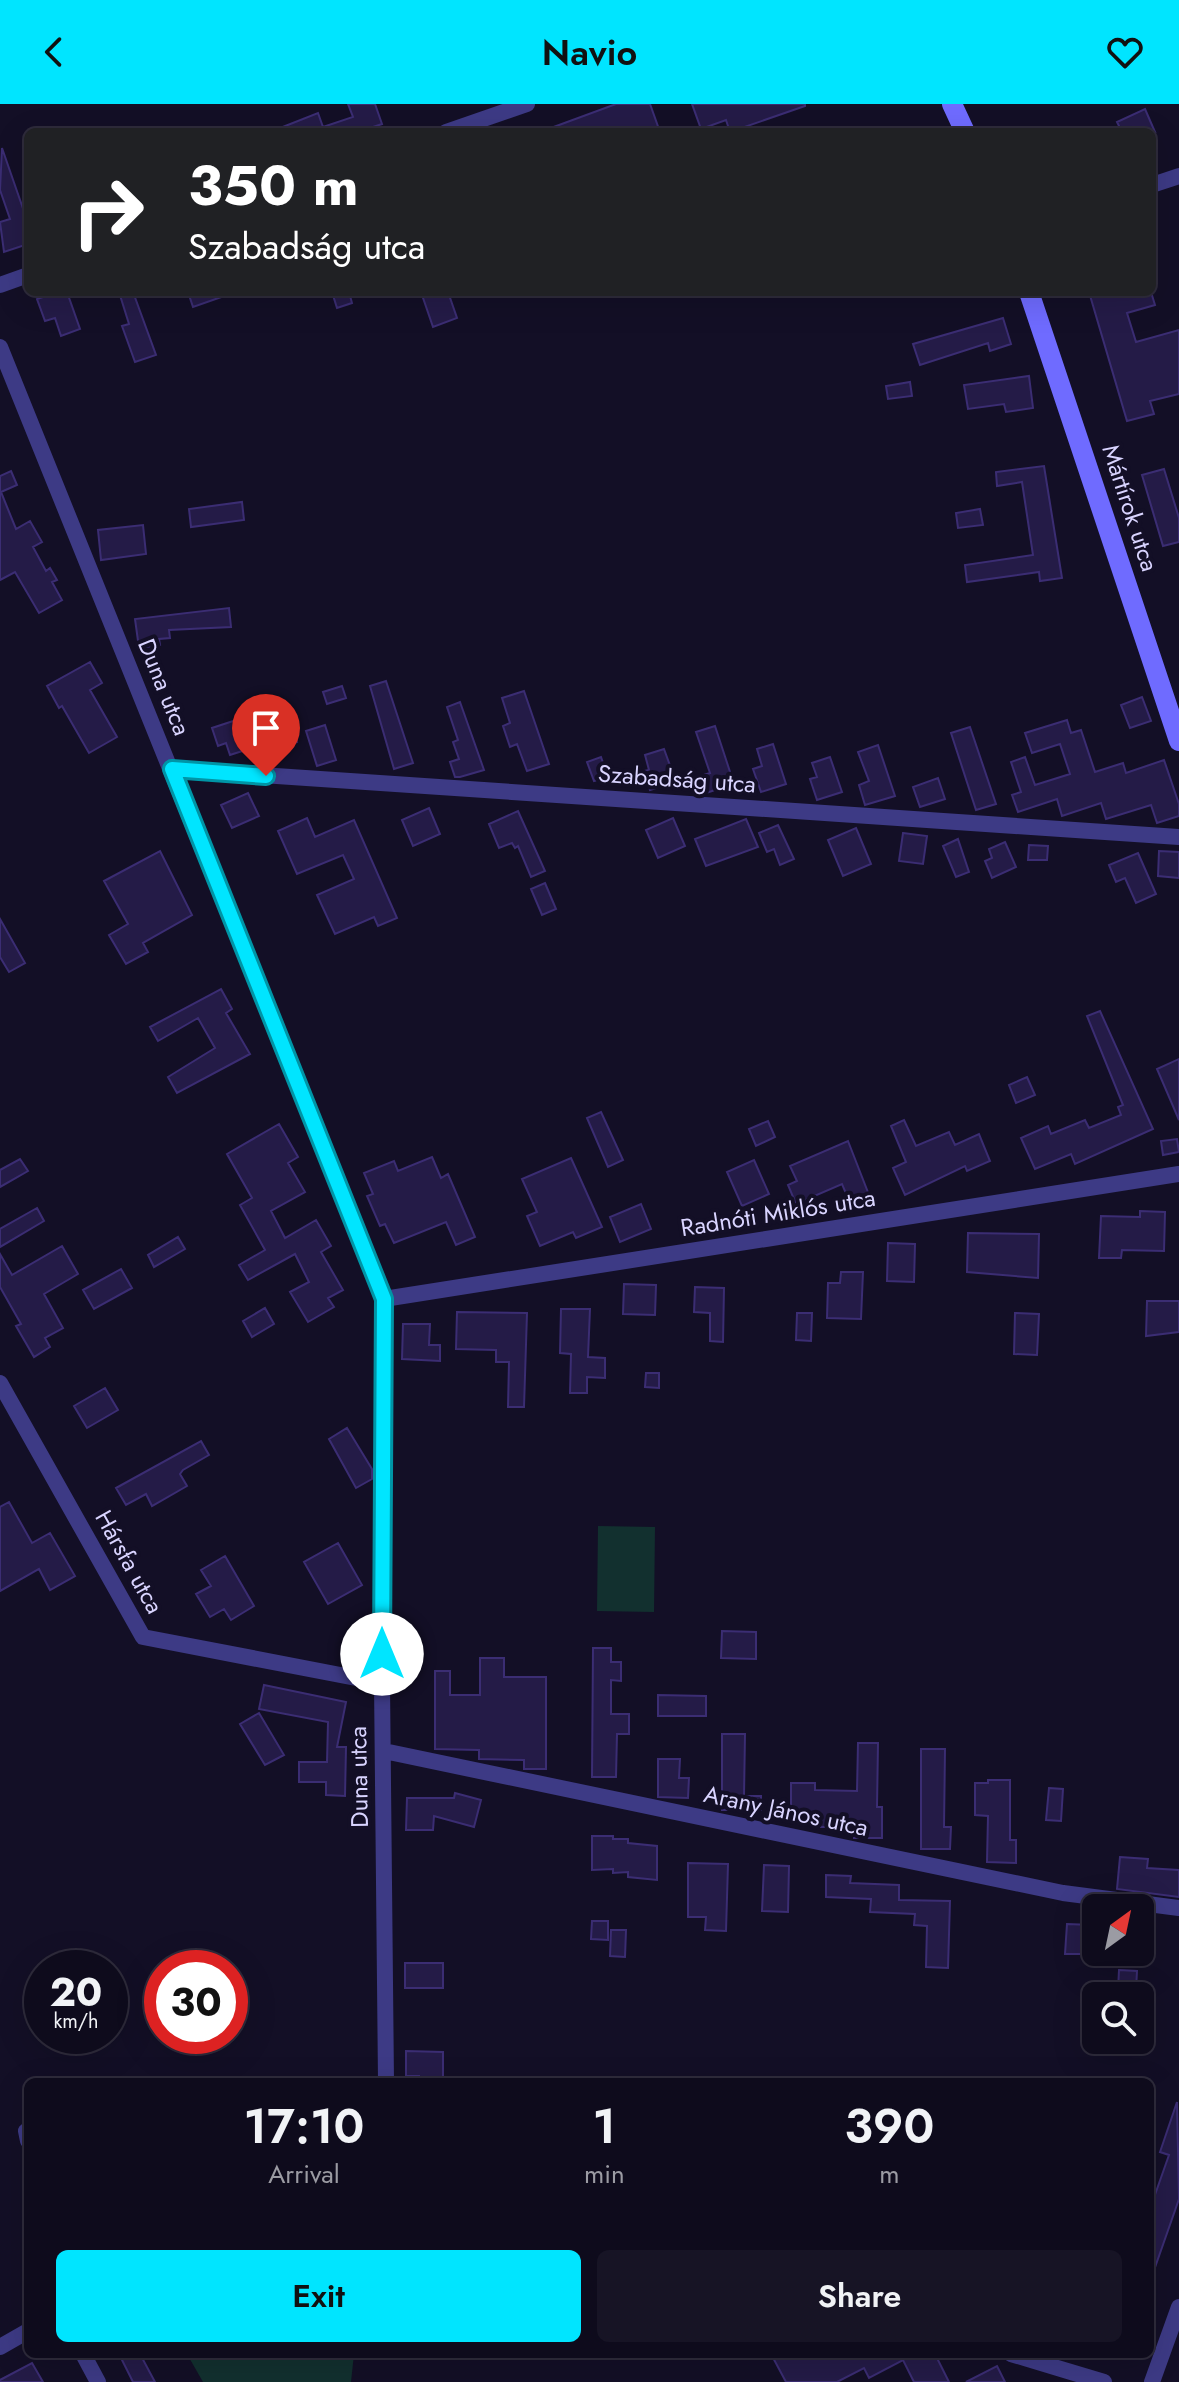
<!DOCTYPE html>
<meta charset="utf-8">
<style>
:root{--surface:#0e0b1c;--page:#171425;--text:#f1f3f6;--muted:#9b9ba3;--line:#2e2b3b;--accent:#00e5ff}
body{margin:0;font-family:Jost,sans-serif;background:var(--page);color:var(--text);height:100vh;display:flex;flex-direction:column;font-size:30px;white-space:nowrap}
*{box-sizing:border-box;margin:0}
p{font-size:26px;color:var(--muted)}
.icon{flex:none;width:44px;height:44px;fill:none;stroke:currentColor;stroke-width:2;stroke-linecap:round;stroke-linejoin:round}
.map{position:relative;flex:1;overflow:hidden}
.panel{position:absolute;left:24px;top:1974px;width:1130px;height:280px;display:flex;flex-direction:column;background:var(--surface);border-radius:12px;box-shadow:0 8px 32px #0002,0 0 0 2px var(--line)}
.panel>*{flex:none}
.guide{position:absolute;left:24px;top:24px;width:1132px;height:168px;border-radius:12px;box-shadow:0 8px 32px #0002,0 0 0 2px var(--line);background:#202124;color:#fff;overflow:hidden}
.needle{width:52px;rotate:33deg}
.buttons{position:absolute;left:1082px;top:1790px;display:grid;gap:16px}
.buttons a{display:grid;place-items:center;width:72px;height:72px;border-radius:12px;background:var(--surface);box-shadow:0 8px 32px #0002,0 0 0 2px var(--line);font-size:40px}
.speed{position:absolute;left:24px;top:1846px;display:flex;gap:16px;font-size:40px;font-weight:700;text-align:center}
.speed>*{display:grid;place-content:center;width:104px;height:104px;border-radius:50%;background:var(--surface);box-shadow:0 8px 32px #0002,0 0 0 2px var(--line);line-height:1}
.speed small{font-size:20px;font-weight:400}
.speed .limit{border:12px solid #d22;background:#fff;color:#111}
.pin{position:absolute;display:grid;place-items:center;width:68px;height:68px;color:#fff;margin:-82px -34px;border-radius:50% 50% 50% 0;rotate:-45deg;box-shadow:0 0 8px #0007}
.pin .icon{rotate:45deg}
.me{position:absolute;width:88px;margin:-44px;rotate:0deg;stroke-linejoin:round;filter:drop-shadow(0 0 6px #0008)}
.turn{display:flex;align-items:center;gap:28px;height:168px;padding:0 32px;font-size:36px}
.turn .icon{width:104px;height:104px;stroke-width:2.5}
.turn b{display:block;font-size:56px;line-height:68px}
.eta{display:flex;justify-content:space-evenly;align-items:center;height:136px;text-align:center}
.eta b{font-size:48px;font-weight:600;line-height:56px}
.cta{display:flex;gap:16px;margin-top:auto;padding:16px 32px}
.cta a{flex:1;height:92px;border-radius:12px;background:var(--accent);color:#111;font-size:32px;font-weight:600;line-height:92px;text-align:center}
.cta a+a{background:var(--page);color:var(--text)}
header{display:flex;justify-content:space-between;align-items:center;height:104px;padding:0 32px;background:var(--accent);color:#111;font-size:36px;font-weight:600}
.map>svg:first-child{display:block}
.green{fill:#12302f}
.building{fill:#241b47;stroke:#3b2d73;stroke-width:2}
.lines{fill:none;stroke-linecap:round;stroke-linejoin:round}
.street{stroke:#3d3a85;stroke-width:16}
.secondary{stroke:#6f6bff;stroke-width:20}
.route-casing{stroke:#0095a6;stroke-width:20}
.route{stroke:#00e5ff;stroke-width:14}
.labels{text-anchor:middle;stroke-width:8;stroke-linejoin:round;paint-order:stroke}
.street-label{font-size:24px;fill:#d9d4ff;stroke:#130f26}
</style>
<header><svg class="icon" aria-label="back" viewBox="0 0 24 24"><path d="M15 5l-7 7 7 7"/></svg>Navio<svg class="icon" aria-label="heart" viewBox="0 0 24 24"><path d="M12 20l-8-8c-3-5 5-10 8-4 3-6 11-1 8 4z"/></svg></header>
<div class="map">
<svg width="1179" height="2278" viewBox="0 0 1179 2278">
<rect width="100%" height="100%" fill="#130f26"/>
<path class="green" d="M598,1422L655,1423L654,1508L597,1507Z
M187,2250H354L351,2278H203Z"/>
<path class="building" d="M348,0H375L382,20L358,28H270L318,9L323,23L353,13Z
M616,0H650L660,28H540Z
M692,0H805V2L730,28L726,16L701,25Z
M1145,5L1155,28H1122L1117,18Z
M2,44L28,119V140L4,148L0,118L10,115L0,86Z
M58,188H67L80,225L61,232L55,214L45,217L37,195Z
M119,188H133L156,251L135,258L122,222L129,220Z
M188,188H230V190L193,203Z
M332,188H349L352,199L337,204Z
M421,188H448L457,214L433,223Z
M1089,188H1151L1155,201L1127,209L1136,238L1179,226V290L1150,297L1154,310L1127,317Z
M1003,214L1011,240L990,247L988,239L920,261L913,240Z
M1029,272L1033,304L1006,308L1004,300L968,305L964,281Z
M910,278L912,292L888,295L886,282Z
M1044,362L1062,474L1040,477L1039,468L967,478L965,461L1033,451L1022,378L997,382L996,368Z
M1164,365L1179,414V438L1163,442L1142,371Z
M11,367L17,381L1,388L16,425L30,417L42,438L33,443L46,467L50,464L57,476L52,478L62,496L39,509L15,468L0,476V372Z
M242,398L244,416L191,423L189,405Z
M980,405L983,421L958,424L956,409Z
M143,421L146,450L101,456L98,426Z
M229,504L231,523L169,526L170,534L159,535L160,541L139,544L135,515Z
M90,558L102,579L90,586L117,633L89,649L62,602L59,604L47,582Z
M386,577L413,659L394,665L370,582Z
M342,582L346,594L327,600L323,588Z
M524,587L549,660L527,667L517,640L510,643L503,622L510,619L502,594Z
M1142,593L1151,617L1130,624L1121,601Z
M460,598L484,666L460,673H455L450,658L459,655L453,638L458,636L447,603Z
M285,600L297,638L267,648L264,640L230,651L226,639L218,642L212,624Z
M1067,616L1071,629L1081,626L1095,668L1123,659L1126,669L1164,656L1179,700V712L1157,719L1151,701L1106,715L1101,699L1062,712L1057,695L1018,708L1012,691L1021,688L1011,658L1025,653L1035,681L1070,670L1060,640L1032,649L1025,629Z
M325,621L336,656L317,662L306,627Z
M715,622L734,680L706,689L701,672L710,669L696,628Z
M970,623L996,700L976,706L951,629Z
M773,640L786,680L761,688L753,665L762,662L757,645Z
M878,641L895,692L865,701L859,681L869,677L858,648Z
M664,645L676,678L650,686L644,667L649,666L645,651Z
M601,653L608,673L594,677L587,658Z
M830,653L842,688L817,696L810,675L817,673L812,659Z
M938,674L945,695L920,703L913,683Z
M248,689L259,712L232,724L221,701Z
M429,704L440,730L413,742L402,716Z
M518,707L545,767L531,773L518,742L515,744L512,739L499,744L489,720Z
M307,714L315,733L354,716L397,814L378,822L374,813L335,830L317,791L354,775L343,751L297,770L278,727Z
M673,714L685,742L658,754L646,726Z
M746,715L758,743L706,762L695,735Z
M778,721L794,755L780,761L774,745L767,748L759,729Z
M856,724L871,760L843,772L828,736Z
M903,729L927,732L923,760L899,757Z
M958,735L969,768L956,773L943,742Z
M1005,738L1016,763L992,774L985,757L992,754L989,745Z
M1029,741L1048,742L1047,756H1028Z
M160,747L192,811L143,839L148,848L126,860L109,831L128,820L104,777Z
M1159,747L1179,748V774L1158,772Z
M1138,749L1156,790L1136,799L1125,774L1116,778L1109,761Z
M545,779L556,805L542,811L531,785Z
M0,815L25,859L9,868L0,853Z
M221,885L232,905L226,909L250,950L177,989L168,973L215,944L198,914L158,937L150,923Z
M1100,907L1153,1025L1075,1060L1071,1050L1035,1065L1021,1034L1048,1022L1051,1030L1085,1016L1089,1024L1121,1011L1118,1003L1123,1001L1087,912Z
M1179,955V1016L1157,965Z
M1027,973L1035,991L1016,999L1009,981Z
M601,1008L623,1056L608,1063L587,1014Z
M904,1016L916,1042L949,1028L955,1041L979,1030L990,1057L967,1067L965,1062L905,1091L893,1064L906,1058L891,1022Z
M768,1017L775,1033L756,1042L749,1025Z
M279,1020L298,1053L288,1059L305,1088L271,1107L285,1134L316,1116L331,1142L321,1148L343,1186L328,1194L334,1203L308,1218L290,1188L309,1178L295,1150L248,1176L239,1161L265,1146L240,1101L252,1094L227,1050Z
M1177,1035L1179,1048L1163,1051L1161,1037Z
M848,1037L869,1091L850,1099L842,1080L796,1100L788,1081L797,1077L790,1062Z
M432,1053L441,1074L448,1070L475,1133L456,1141L446,1118L394,1139L385,1120L380,1122L367,1092L373,1090L364,1069L394,1057L398,1067Z
M571,1054L602,1123L576,1134L573,1128L540,1142L527,1112L537,1108L522,1075Z
M20,1055L28,1067L0,1083V1066Z
M754,1056L769,1090L742,1102L727,1068Z
M641,1100L651,1125L620,1138L610,1113Z
M37,1104L44,1117L0,1143V1125Z
M1140,1107L1165,1108L1164,1147L1122,1146L1121,1154H1099L1101,1112L1140,1113Z
M968,1129L1039,1130L1038,1174L967,1168Z
M178,1133L185,1145L154,1163L148,1151Z
M888,1139L915,1140L914,1178L887,1177Z
M62,1142L78,1170L44,1190L63,1224L45,1234L50,1243L34,1253L16,1222L21,1220L0,1183V1150L12,1171Z
M121,1165L132,1184L94,1205L83,1186Z
M841,1168H863L861,1215L827,1214L828,1179H840Z
M624,1180L656,1181L655,1211L623,1210Z
M695,1183L724,1184L723,1238L710,1237V1209L694,1208Z
M1147,1197H1179V1228L1146,1232Z
M265,1204L274,1220L252,1233L243,1217Z
M561,1205H590L588,1253L605,1254V1274L587,1273V1289H570L571,1250L560,1249Z
M457,1208L527,1209L524,1303H508L509,1258H496V1246L456,1245Z
M797,1209H812L811,1237L796,1236Z
M1015,1209L1039,1210L1037,1251L1014,1250Z
M403,1220H430L429,1241H440V1257L402,1255Z
M646,1269H659V1284L645,1283Z
M105,1284L118,1306L87,1324L74,1302Z
M347,1324L372,1365V1375L356,1384L329,1335Z
M201,1337L209,1351L183,1366L180,1370L187,1382L152,1402L146,1390L126,1401L116,1384Z
M9,1398L32,1439L50,1429L75,1472L50,1486L39,1465L0,1487V1403Z
M338,1439L362,1481L328,1500L304,1458Z
M225,1452L254,1502L231,1516L224,1505L210,1513L196,1490L211,1482L201,1466Z
M722,1527L756,1528V1555L721,1554Z
M593,1544H611V1558H621V1577L611,1576V1610H629V1630H617L616,1673H592Z
M480,1554H504V1573H546V1665H524V1656L479,1655V1646L435,1645V1567H450V1591H480Z
M264,1581L346,1598L337,1643H346L345,1692L326,1691V1678H299V1658H327L328,1618L259,1605Z
M658,1591L706,1592V1612H658Z
M259,1609L284,1651L265,1661L240,1620Z
M722,1630H745L744,1692H761V1706H722Z
M858,1639H878L877,1703H882V1734H854V1723H821V1710H791V1679H815V1686L857,1687Z
M921,1645H945L944,1723H951L950,1745H921Z
M658,1655H680L679,1674H689L688,1694L658,1693Z
M988,1676H1010V1736H1016V1759L987,1758L988,1712L975,1711V1679H988Z
M1049,1684L1063,1685L1061,1717L1046,1716Z
M455,1689L481,1696L474,1723L434,1712L433,1726H406L407,1694H454Z
M592,1732H613V1735H628V1739L657,1742V1776L628,1773V1768L613,1769V1765L592,1766Z
M1120,1753L1148,1755L1147,1764L1179,1766V1793L1117,1785Z
M688,1759L728,1760L726,1827L705,1826L706,1813H688Z
M764,1761L789,1762L788,1808L762,1807Z
M826,1771L851,1772L850,1779L899,1781V1796L950,1797L948,1864L926,1863L927,1822L914,1821L915,1810L870,1808L871,1795L826,1793Z
M592,1817H608V1836L591,1835Z
M1067,1820L1092,1821L1091,1850H1065Z
M611,1826H626L625,1853L610,1852Z
M405,1859H443V1884H405Z
M1119,1866L1137,1867L1136,1886H1118Z
M406,1947L443,1948V1978H419V1972H406Z
M1177,1998L1179,2095L1152,2172L1150,2105L1169,2051L1160,2048Z
M119,2250H140L155,2278H133Z
M771,2250H935L949,2278H914L903,2256L869,2274L864,2264L837,2278H786Z
M32,2259L43,2278H0V2276Z
M997,2262L1005,2278H966Z"/>
<g class="lines">
<path class="street" d="M446,28L527,0
M1152,81L1179,72
M0,181L28,171
M0,243L384,1195L382,1579L386,1978
M172,665L1179,733
M384,1195L1179,1070
M0,1279L143,1533L382,1579
M384,1647L1063,1789L1179,1804
M26,2027L28,2037
M0,2243L28,2227
M83,2250L98,2278
M1011,2250L1104,2278
M1152,2278L1179,2203"/>
<path class="secondary" d="M952,0L965,28
M1029,188L1179,637"/>
</g>
<g class="lines">
<g class="route-casing">
<path id="route" d="M266,672L172,665L384,1195L382,1550"/>
</g>
<use href="#route" class="route"/>
</g>
<g class="labels">
<g class="street-label">
<text transform="translate(1130 404) rotate(72)" y="8">Mártírok utca</text>
<text transform="translate(164 583) rotate(68)" y="8">Duna utca</text>
<text transform="translate(677 675) rotate(4)" y="8">Szabadság utca</text>
<text transform="translate(778 1109) rotate(-9)" y="8">Radnóti Miklós utca</text>
<text transform="translate(129 1458) rotate(61)" y="8">Hársfa utca</text>
<text transform="translate(359 1673) rotate(-91)" y="8">Duna utca</text>
<text transform="translate(786 1707) rotate(12)" y="8">Arany János utca</text>
</g>
</g>
</svg>
<div class="buttons">
<a><svg class="needle" viewBox="-14 -14 28 28"><path d="M0-13l5 13h-10z" fill="#e53935"/><path d="M0 13l5-13h-10z" fill="#9b9ba3"/></svg></a>
<a><svg class="icon" aria-label="search" viewBox="0 0 24 24"><circle cx="10" cy="10" r="6"/><path d="M15 15l6 6"/></svg></a>
</div>
<div class="speed"><div>20<small>km/h</small></div><div class="limit">30</div></div>
<div class="pin" style="left:266px;top:672px;background:#d93025"><svg class="icon" aria-label="arrive" viewBox="0 0 24 24"><path d="M6 21V4h12l-3 4 3 4H6"/></svg></div>
<svg class="me" style="left:382px;top:1550px" viewBox="-20 -20 40 40"><circle r="19" fill="#fff"/><path d="M0-13L10 11 0 6-10 11z" fill="#00e5ff"/></svg>
<div class="guide">
<div class="turn"><svg class="icon" aria-label="right" viewBox="0 0 24 24"><path d="M7 20v-9h11M14 6l5 5-5 5"/></svg><div><b>350 m</b>Szabadság utca</div></div>
</div>
<section class="panel">
<div class="eta">
<div><b>17:10</b><p>Arrival</p></div>
<div><b>1</b><p>min</p></div>
<div><b>390</b><p>m</p></div>
</div>
<div class="cta"><a>Exit</a><a>Share</a></div>
</section>
</div>
